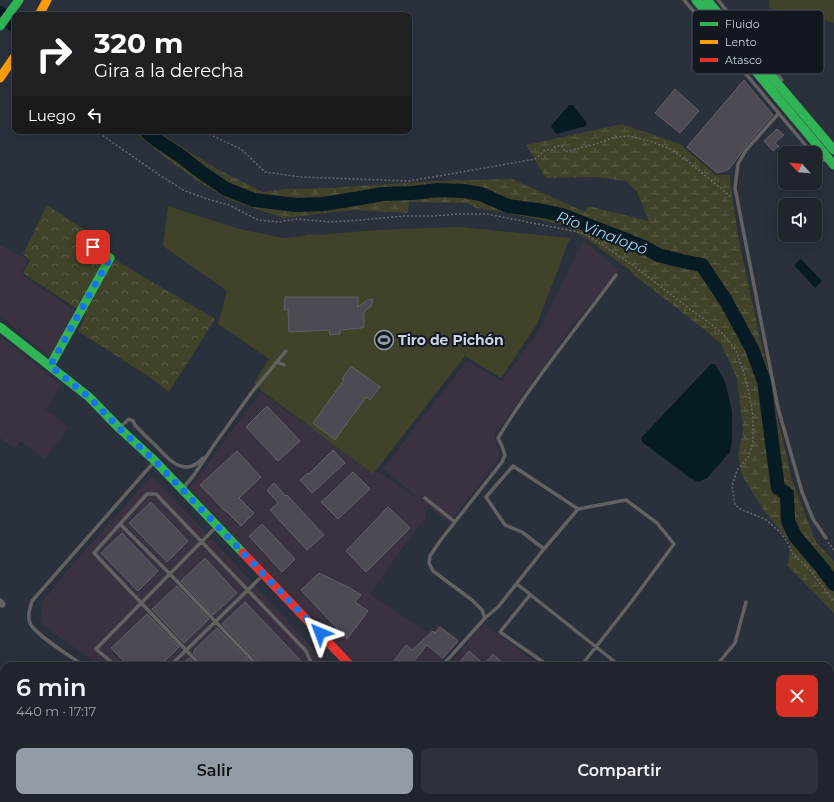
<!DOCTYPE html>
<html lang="es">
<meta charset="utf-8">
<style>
:root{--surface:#20252d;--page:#2d3139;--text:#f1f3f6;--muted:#a2a5aa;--line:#3d4249;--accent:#939ba7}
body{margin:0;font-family:Montserrat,sans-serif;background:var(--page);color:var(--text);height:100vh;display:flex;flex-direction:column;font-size:15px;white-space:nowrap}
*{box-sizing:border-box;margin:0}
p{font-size:13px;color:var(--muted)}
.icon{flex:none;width:22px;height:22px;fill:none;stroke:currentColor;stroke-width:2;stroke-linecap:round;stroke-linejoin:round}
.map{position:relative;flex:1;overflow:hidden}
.details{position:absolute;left:0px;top:662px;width:834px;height:140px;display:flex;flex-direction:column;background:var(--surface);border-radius:12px 12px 0 0;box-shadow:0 4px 16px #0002,0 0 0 1px var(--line)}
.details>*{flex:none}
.banner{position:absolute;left:12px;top:12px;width:400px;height:122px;border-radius:8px;box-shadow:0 4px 16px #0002,0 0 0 1px var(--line);background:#202124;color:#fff;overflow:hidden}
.needle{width:26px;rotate:296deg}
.buttons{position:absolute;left:778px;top:146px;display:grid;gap:8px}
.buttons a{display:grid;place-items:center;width:44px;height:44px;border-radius:8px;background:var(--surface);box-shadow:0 4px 16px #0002,0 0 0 1px var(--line);font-size:20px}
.pin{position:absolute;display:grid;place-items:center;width:34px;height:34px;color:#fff;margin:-17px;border-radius:8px;box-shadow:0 2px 6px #0006}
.me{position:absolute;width:44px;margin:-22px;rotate:316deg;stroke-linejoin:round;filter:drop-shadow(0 0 3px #0008)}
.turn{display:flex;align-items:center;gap:14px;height:84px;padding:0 16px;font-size:18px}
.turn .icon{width:52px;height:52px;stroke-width:2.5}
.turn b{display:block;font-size:28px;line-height:34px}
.then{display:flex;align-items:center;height:38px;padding:0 16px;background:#0003;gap:8px;font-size:15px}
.round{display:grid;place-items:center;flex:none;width:42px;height:42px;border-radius:8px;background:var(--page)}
.summary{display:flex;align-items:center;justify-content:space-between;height:68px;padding:0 16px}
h1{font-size:24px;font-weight:600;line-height:30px}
.cta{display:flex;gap:8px;margin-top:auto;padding:8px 16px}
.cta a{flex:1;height:46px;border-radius:8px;background:var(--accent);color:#111;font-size:16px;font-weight:600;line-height:46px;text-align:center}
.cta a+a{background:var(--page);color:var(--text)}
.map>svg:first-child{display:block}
.industrial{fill:#3a3240}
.grass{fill:#404229}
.wetland{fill:url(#wetland-marsh)}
.park{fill:url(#park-crowns)}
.water{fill:#061b24}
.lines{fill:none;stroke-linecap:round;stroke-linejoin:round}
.river{stroke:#061b24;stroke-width:14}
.building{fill:#4e4a54;stroke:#626069}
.path{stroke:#69696c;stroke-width:1.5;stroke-dasharray:2 2;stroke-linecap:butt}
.lane{stroke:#636161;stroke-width:3.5}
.street{stroke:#636161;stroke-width:7}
.fast{stroke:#30b455;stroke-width:9}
.jam{stroke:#e5322d;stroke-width:9}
.slow-bridge{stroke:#ff9f0a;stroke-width:9}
.route{stroke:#1a73e8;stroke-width:7;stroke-dasharray:0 12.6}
.labels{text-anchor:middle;stroke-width:4;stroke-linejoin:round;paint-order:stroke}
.poi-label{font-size:14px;font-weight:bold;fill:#ccd4e1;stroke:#121720;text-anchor:start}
.water-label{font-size:15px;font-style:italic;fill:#8ddcfb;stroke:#121720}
.key{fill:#121720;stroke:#4a505a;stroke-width:1}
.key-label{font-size:11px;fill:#ccd4e1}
</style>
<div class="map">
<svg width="834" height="802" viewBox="0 0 834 802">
<defs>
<pattern id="wetland-marsh" width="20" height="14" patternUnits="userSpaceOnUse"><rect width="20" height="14" fill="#404229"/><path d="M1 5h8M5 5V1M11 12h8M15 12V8" fill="none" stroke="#5a5c48"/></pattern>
<pattern id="park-crowns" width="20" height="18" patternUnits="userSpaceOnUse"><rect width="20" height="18" fill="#404229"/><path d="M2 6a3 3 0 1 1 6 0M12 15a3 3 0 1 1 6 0" fill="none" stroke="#5a5c48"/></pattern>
</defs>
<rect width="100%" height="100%" fill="#2a313c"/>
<path class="industrial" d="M583,240L619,270L573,325L494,436L500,458L449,523L427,505L425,518L377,583L370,594L427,632L439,624L460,640L438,666H357L189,489L261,392L308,426L389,479L423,502L383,469L467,361L502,381L538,333Z
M0,245L27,259L21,274L76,311L50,357L0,316Z
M0,336L61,385L45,410L69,427L45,459L20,441L15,448L0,438Z
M152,476L227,555L329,666H101L59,637L40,622L42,602L77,559Z
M484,624L540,666H447Z
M236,798H288L284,802H240Z
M472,798H779L776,802H474Z"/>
<path class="grass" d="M769,0H834V23L769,8Z
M168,206L239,229L284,238L303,236L308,234L317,235L376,230L459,227L570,238L537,324L501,378L465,356L373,474L262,391L254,383L269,359L218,324L227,291L163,246Z"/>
<path class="wetland" d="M622,124L680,144L716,175H730L733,204L740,246L760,338L770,376L776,411L792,480L816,542L834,561V613L788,566L790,542L764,511L743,477L738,456L743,429L737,378L721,344L706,331L638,278L627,268L587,239L564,225L507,213L476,208L467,203L409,202L408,213L353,210L284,218L230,200L195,179L171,162L133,131H158L163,135L215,168L263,192L286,189L330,188L434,181L512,179L585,212L588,206L649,221L637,192L626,181L594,177L546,178L526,145Z"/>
<path class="park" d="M47,205L89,233L88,240L117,261L215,319L169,392L152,379L78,331L86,315L23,273L30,260L23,254Z"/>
<path class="water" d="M569,105H573L587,123L586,126L556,134L551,126Z
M801,259L822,281L815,288L794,265Z
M711,364H715L725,382L732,411V439L730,452L707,478L698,482L690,478L642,442V437Z"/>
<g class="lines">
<path class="river" d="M0,13L15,26
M146,131L158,141L182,157L201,172L226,189L254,200L296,205L324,204L360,198L383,194L412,193L438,190L464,191L481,194L508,206L543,211L562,215L644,247L658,255L682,261L702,265L726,301L752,349L764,381L778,488L787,494L788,521L795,536L823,569L834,584"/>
</g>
<path class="building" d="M744,80L773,115L744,148L739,156L728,170L717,173L687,147Z
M675,89L699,111L680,133L655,113Z
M777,129L784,135L775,143L779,146L773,151L764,141Z
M285,297H358V307L367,300L373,299L371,306L365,311L364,314V327L361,328L340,330V334L330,335L329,330L289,332L288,309L284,310Z
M351,366L380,387L370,400L366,397L335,440L313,423L344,380L342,379Z
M267,406L300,441L278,461L246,427Z
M333,450L345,463L312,493L300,480L308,473L309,474Z
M237,451L261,477L239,498L254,513L241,526L226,511H225L200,485Z
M353,472L370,489L338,519L321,502L329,495Z
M274,483L286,496L287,495L324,535L307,550L270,510L278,503L267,490Z
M151,502L188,541L167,562L129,523Z
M388,507L410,528L366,572L346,551Z
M262,524L295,559L282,572L249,536Z
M122,533L158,571L138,591L101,553Z
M205,558L237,593L213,615L181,581Z
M319,573L350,588L361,595L355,602L368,611L347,639L301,590Z
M177,586L209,619L184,643L152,609Z
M245,602L306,666H261L260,664L222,624Z
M147,614L179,647L160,666H129L111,648Z
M440,627L458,641L443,658L427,645L410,666H390L406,645L412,650L433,631L435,633L434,634Z
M217,628L254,666H204L203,664L193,653L195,651L194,650Z
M469,651L484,664L493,654L506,666H456Z
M189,658L197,666H179Z"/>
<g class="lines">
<path class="path" d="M96,131L161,176L185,191L207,199L229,205L258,220L278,222L297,219L331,222L362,220L404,216H432L459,214H487L573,231L585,234L598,242L634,266L691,310L711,324L725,336L736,351L743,370L748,388L753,416V443L749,456L737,470L732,486L735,505L742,510L765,519L779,531L786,540L793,554L810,570L834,601
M202,131L241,149L265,172L301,177L409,181L456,173L535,159L545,150H552L556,146H562L565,152L596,144L615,137L630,136L653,142L672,150L690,163L731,197
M828,542L834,550"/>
<path class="lane" d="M684,0L812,153
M718,0L782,80
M779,113L746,150L738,164L735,188L778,408L802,492L813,519L826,538
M815,156C818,159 822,161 826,160
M277,362L284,365
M120,427L129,419L133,421L135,425C142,433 150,440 157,447C170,461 185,478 203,458
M183,488L194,475L214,445L252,392L286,351
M425,498L455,522
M120,524L170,574L258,666
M544,549L522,532L505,525L486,497L513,466L578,509
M517,584L620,666
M530,595L500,632L549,666
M485,618L498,607L544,549L578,509L626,500L657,523L674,544L632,601L581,666
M84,666C72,657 35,635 30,623C27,615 30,609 32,601L154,462
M116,666L96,649L213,530
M170,666L259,579
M201,666L94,553L147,494H156L306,651L311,662V666
M442,666L485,618L482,610L472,600L433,571L429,563L430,556L440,541L502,462L505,455L502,446L498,438C533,381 576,329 616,275
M716,666L735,643L746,602
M225,798L229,802
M295,802L300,798"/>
<path class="street" d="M0,602L2,604
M830,776H834
M388,802L393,798"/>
<path class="fast" d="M696,0L834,165
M707,0L834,150
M0,26L19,0
M0,327L89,397L119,428L155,461L243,553
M50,366L110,258L93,247
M465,798L467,802"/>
<path class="jam" d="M243,553L351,666"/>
<path class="slow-bridge" d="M39,15L47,0
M0,78L15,56"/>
</g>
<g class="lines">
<path class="route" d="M93,247L110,258L50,366L89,397L119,428L155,461L320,633"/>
</g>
<defs>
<g id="stadium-ring" transform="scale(1)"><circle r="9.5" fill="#121720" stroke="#939ba7" stroke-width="1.5"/><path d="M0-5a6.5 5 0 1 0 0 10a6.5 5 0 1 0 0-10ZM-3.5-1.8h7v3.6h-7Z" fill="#939ba7"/></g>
</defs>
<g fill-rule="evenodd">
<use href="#stadium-ring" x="384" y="340"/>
</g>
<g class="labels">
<g class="poi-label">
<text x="398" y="345">Tiro de Pichón</text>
</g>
<g class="water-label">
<text transform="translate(602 233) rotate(21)" y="5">Río Vinalopó</text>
</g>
</g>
<rect x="692" y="10" width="132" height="64" rx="6" class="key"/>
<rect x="700" y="22" width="18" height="4" fill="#30b455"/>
<rect x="700" y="40" width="18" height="4" fill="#ff9f0a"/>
<rect x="700" y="58" width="18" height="4" fill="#e5322d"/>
<g class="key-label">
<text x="725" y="28">Fluido</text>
<text x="725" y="46">Lento</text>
<text x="725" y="64">Atasco</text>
</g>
</svg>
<div class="buttons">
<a><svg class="needle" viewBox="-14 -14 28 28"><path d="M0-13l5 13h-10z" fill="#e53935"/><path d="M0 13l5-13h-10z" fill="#a2a5aa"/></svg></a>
<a><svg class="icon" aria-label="sound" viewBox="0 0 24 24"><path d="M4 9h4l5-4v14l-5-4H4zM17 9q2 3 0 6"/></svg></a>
</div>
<div class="pin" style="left:93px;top:247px;background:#d93025"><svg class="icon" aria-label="arrive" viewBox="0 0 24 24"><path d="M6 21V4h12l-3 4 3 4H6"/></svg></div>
<svg class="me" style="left:320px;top:633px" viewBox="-20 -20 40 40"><path d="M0-17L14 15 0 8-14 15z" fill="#1a73e8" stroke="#fff" stroke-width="4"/></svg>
<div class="banner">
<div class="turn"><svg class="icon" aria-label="right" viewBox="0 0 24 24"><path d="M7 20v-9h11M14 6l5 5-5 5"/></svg><div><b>320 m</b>Gira a la derecha</div></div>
<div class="then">Luego<svg class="icon" aria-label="left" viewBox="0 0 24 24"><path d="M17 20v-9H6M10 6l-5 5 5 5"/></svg></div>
</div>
<section class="details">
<div class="summary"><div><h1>6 min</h1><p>440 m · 17:17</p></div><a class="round" style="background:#d93025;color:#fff"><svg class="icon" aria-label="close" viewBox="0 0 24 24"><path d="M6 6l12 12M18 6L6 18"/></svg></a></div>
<div class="cta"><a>Salir</a><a>Compartir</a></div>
</section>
</div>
